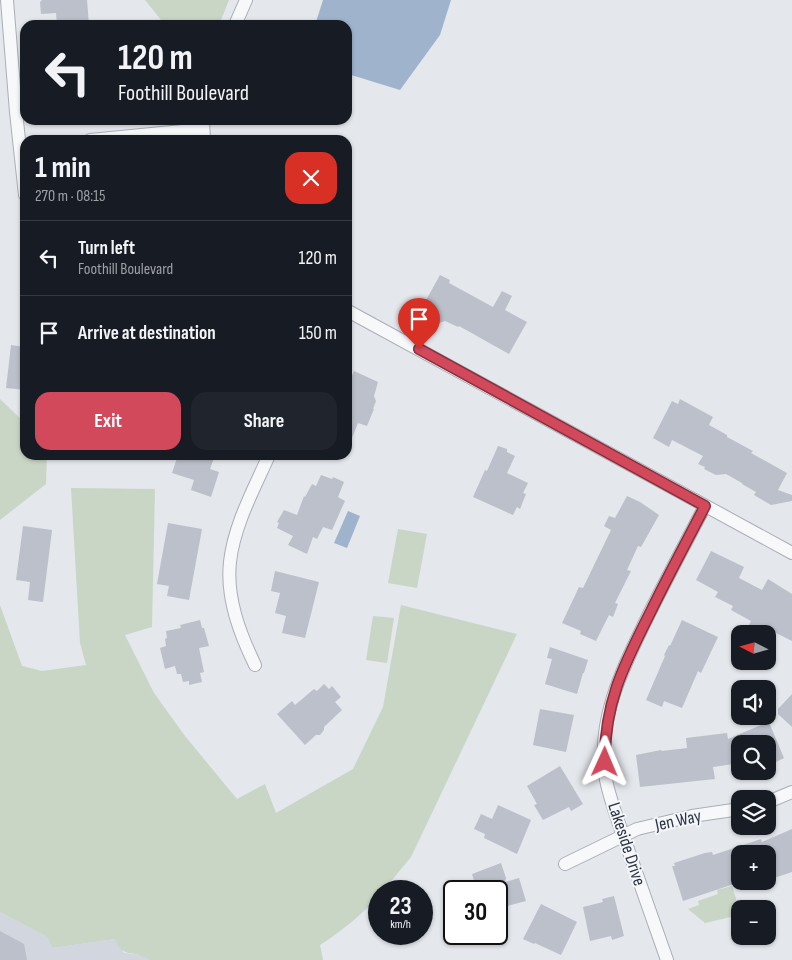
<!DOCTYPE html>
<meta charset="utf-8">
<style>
:root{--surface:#171b24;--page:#20242c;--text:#f1f3f6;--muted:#9ea1a6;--line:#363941;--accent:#d1495b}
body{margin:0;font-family:"Sofia Sans Condensed",sans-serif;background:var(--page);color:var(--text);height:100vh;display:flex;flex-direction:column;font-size:19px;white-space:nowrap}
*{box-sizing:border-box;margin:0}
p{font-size:16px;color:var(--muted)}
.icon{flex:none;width:28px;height:28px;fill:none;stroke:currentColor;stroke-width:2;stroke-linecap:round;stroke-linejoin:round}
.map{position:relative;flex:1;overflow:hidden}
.sheet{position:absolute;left:20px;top:135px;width:332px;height:325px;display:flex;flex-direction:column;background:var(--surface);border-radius:15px;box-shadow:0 1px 4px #0004}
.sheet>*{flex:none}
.banner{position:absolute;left:20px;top:20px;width:332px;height:105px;border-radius:15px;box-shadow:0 1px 4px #0004;background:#171b24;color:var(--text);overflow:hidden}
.needle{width:32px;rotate:276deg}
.fabs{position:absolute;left:731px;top:625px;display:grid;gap:10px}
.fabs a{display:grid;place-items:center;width:45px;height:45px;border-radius:10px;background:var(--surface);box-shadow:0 1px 4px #0004;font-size:25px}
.speed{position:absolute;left:368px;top:880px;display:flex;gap:10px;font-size:25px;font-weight:700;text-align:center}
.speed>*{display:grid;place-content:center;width:65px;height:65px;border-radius:50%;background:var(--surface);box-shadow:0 1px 4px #0004;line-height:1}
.speed small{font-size:12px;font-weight:400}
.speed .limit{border:2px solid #111;border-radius:8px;background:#fff;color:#111}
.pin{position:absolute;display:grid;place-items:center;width:42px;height:42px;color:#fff;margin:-51px -21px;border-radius:50% 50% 50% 0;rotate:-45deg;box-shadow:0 0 5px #0007}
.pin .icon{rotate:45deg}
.me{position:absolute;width:55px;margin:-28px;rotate:1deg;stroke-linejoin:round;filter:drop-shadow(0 0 4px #0008)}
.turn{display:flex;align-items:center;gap:18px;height:105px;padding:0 15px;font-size:22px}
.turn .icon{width:65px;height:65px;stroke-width:2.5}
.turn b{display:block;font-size:35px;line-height:42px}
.round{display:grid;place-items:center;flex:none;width:52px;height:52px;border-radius:15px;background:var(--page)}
.overview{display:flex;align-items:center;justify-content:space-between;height:85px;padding:0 15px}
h1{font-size:30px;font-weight:700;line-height:38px}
.button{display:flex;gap:10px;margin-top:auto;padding:10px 15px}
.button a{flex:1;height:58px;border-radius:15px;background:var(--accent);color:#fff;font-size:20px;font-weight:700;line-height:58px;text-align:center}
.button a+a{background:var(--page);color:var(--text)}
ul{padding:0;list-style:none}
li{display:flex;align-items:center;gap:15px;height:75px;padding:0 15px;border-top:1px solid var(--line)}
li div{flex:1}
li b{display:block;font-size:19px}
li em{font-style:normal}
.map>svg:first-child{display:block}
.built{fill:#d2d6de}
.green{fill:#c9d6c5}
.water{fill:#9fb4cc}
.building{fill:#bbc0ca}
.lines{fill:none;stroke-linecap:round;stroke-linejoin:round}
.street-casing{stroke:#a9aeb7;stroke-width:14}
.street{stroke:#f7f8fa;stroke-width:12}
.route-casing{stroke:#882f3b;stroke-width:12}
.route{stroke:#d1495b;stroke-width:9}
.labels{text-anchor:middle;stroke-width:4;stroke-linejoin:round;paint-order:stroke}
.street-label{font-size:18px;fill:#2b3445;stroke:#f4f6f9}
</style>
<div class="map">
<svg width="792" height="960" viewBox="0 0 792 960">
<rect width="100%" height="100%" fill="#e4e7ec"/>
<path class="built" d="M0,912L47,937L52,948L115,939L124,953L142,955L149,960H0Z"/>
<path class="green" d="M145,0H229L219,25H165Z
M0,399L25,423V455H47L46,484L0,520Z
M71,488L155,489L152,627L125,635L154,693L185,736L237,799L265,784L276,813L353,769L383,707L401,605L517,634L411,857L383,891H379V896C361,915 342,931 320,945L323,960H149C133,948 123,960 115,939L52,948L47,937L0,912V605L22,666L42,671L86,665L80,643Z
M398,529L427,534L417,588L388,583Z
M373,616L394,618L387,663L366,660Z
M732,886L740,911L735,916L705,923L688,909L699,905L698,901L718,894L717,890Z"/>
<path class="water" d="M323,0H451L440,35L400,90L348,74V25H315Z
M348,511L360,516L347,548L334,543Z"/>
<path class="building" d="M42,0H87L89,25H57L56,13L41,14L40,2Z
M440,275L450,280L449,283L493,307L502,291L512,296L505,310L527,322L509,354L459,326L458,327L445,321L439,323L420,311Z
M11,345L25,347V390L6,388Z
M354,371L378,382L374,396L376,401L373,409H374L367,426L358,423L348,448V385Z
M680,399L713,417L709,425L727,435V437L753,451L751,453L787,473L778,490L792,495V501L771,505L754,495L756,492L742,484V483L726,474L716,475L704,469L705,467L698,464L703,456L672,440L669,447L653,438L672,401L678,404Z
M498,446L507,449V452L515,456L507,473L528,483L523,493L526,494L520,509L517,507L513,515L473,497L485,470L487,471Z
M178,455H215L210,469L219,472L211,497L191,490L194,480L172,473Z
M321,475L332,479L333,477L344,482L338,497L345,501L332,530L323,527L317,539L313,537L307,554L288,545L293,536L277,528L279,523L277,522L284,510L297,515L304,496L305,497L312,484L316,486Z
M627,496L640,502L659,515L641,547L638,546L627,570L631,571L615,603L618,604L613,617L609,615L596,641L580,634L581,631L562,623L579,587L583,588L611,530L604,526L609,516L615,518Z
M168,523L202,529L189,600L167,596L169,586L157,584Z
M23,526L52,530L43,602L28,600L30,582L16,580Z
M711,551L744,567L739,578L762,590L768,579L792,594V641L762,626L760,631L749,625L751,621L731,610L733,606L715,597L718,592L696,580Z
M275,571L319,582L305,638L282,633L286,616L275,613L280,593L271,591Z
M200,620L202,628H204L209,646L199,648L204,672L200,673L202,682L189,685V681L183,682L181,674H177L175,666L165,669L160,648L166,646L165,639L167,638L166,631L181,628L180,625Z
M682,620L718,637L701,673L698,671L682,708L664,701L662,707L646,700L665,656L664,655L669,645L670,646Z
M550,647L588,660L584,673H583L577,694L545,684L552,659L547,658Z
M324,684L329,689L332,686L341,697L335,702L342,710L324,727V730L320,735H316L305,745L277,714L292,701L295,705L314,689L317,691Z
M792,694V727L778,714V709Z
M540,709L574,715L566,752L533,745Z
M768,720L784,758L768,766V744H740V763L713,767L715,779L640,787L636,755L661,750L662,751L687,748L686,738L727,733L728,739L768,722Z
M560,766L583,804L571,811L569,807L543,820L534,805L537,804L527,786Z
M498,805L531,820L517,854L484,838L485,834L474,829L481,814L492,819Z
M792,829V872L768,880V854H740V882L683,901L672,866H675L674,863L705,853L712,852L713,855L761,839L762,842Z
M501,863L506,878L505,882L519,878L526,901L496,909V891H477L472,874Z
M614,896L624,936L612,940L611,936L590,941L583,907L603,902L602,899Z
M541,904L577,922L561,955L535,943L534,944L523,939Z
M0,931L24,944L27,960H0Z"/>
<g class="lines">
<g class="street-casing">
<path id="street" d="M7,0L16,112L25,195
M235,25L246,0
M203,120L204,140
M90,140L203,129
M348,311L792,553
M255,665C240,634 226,598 230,562C234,525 254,489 269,455
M768,802L792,792
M565,864L637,829L692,816L740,809
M667,960C654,924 642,888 629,852C621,829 611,804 606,780C595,720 624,666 649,614C667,578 686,542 705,506"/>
</g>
<use href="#street" class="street"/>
</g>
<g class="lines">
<g class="route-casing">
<path id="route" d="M419,349L705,506C687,541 668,576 651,611C625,663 604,702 605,762"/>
</g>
<use href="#route" class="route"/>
</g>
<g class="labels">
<g class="street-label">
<text transform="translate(678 820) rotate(-12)" y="6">Jen Way</text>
<text transform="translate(627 844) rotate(72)" y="6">Lakeside Drive</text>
</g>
</g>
</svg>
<div class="fabs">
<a><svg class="needle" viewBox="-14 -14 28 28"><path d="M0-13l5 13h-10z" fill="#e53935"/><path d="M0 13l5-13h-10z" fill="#9ea1a6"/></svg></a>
<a><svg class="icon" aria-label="sound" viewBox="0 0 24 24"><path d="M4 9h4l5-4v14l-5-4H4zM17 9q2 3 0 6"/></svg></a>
<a><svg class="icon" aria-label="search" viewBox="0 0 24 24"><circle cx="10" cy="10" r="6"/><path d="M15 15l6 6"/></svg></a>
<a><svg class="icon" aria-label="layers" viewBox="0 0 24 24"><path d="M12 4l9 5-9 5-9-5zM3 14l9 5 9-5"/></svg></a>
<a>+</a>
<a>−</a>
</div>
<div class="speed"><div>23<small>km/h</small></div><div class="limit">30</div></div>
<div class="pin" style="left:419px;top:349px;background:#d93025"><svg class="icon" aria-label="arrive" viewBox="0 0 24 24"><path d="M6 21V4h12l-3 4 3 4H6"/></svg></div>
<svg class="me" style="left:605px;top:762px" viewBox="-20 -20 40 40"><path d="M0-17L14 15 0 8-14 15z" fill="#d1495b" stroke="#fff" stroke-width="4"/></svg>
<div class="banner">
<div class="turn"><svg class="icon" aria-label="left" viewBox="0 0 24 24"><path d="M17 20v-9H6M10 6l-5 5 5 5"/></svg><div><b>120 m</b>Foothill Boulevard</div></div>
</div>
<section class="sheet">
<div class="overview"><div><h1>1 min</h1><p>270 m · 08:15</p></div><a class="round" style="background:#d93025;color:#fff"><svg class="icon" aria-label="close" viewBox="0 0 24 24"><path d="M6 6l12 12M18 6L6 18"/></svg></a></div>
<ul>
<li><svg class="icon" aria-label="left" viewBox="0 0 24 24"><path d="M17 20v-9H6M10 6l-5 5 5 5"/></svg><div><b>Turn left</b><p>Foothill Boulevard</p></div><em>120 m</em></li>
<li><svg class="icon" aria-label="arrive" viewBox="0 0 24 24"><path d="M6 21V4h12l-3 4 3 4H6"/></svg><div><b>Arrive at destination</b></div><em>150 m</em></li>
</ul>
<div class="button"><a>Exit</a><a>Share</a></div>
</section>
</div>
